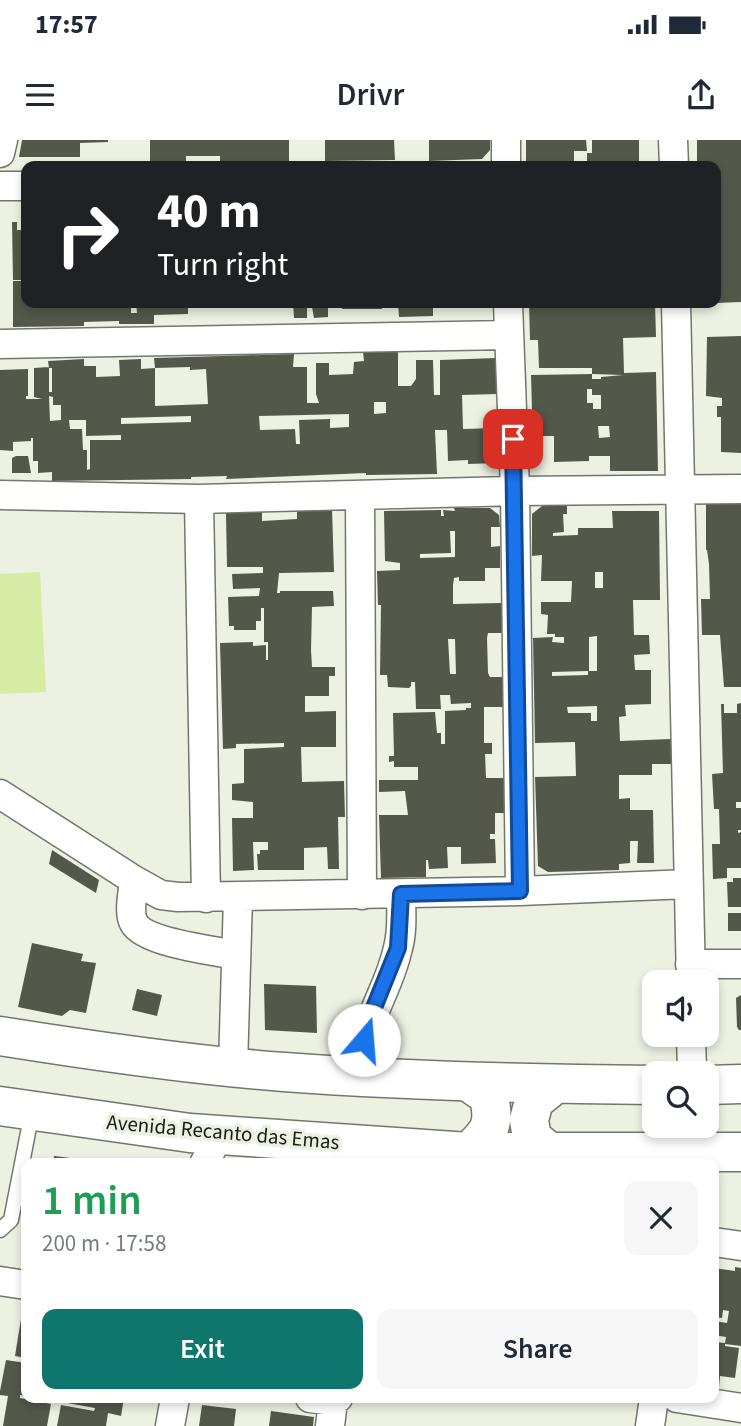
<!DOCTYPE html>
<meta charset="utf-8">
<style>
:root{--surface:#fff;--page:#f6f6f7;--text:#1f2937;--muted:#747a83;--accent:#0f766e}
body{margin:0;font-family:"Source Sans 3",sans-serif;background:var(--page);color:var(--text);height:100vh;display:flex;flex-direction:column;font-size:26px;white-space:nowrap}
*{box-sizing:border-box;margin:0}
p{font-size:23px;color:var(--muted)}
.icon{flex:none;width:38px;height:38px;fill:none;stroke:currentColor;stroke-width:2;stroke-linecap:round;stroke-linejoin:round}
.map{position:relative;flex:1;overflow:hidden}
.drawer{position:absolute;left:21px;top:1018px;width:698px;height:245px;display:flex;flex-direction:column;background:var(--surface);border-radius:14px;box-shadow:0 4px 10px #0003}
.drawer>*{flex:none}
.guide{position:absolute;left:21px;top:21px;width:700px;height:147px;border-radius:14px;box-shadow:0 4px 10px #0003;background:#202124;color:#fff;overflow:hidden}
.fabs{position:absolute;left:642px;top:830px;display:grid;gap:14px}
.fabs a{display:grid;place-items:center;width:77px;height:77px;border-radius:14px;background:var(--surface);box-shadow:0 4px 10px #0003;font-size:35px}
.pin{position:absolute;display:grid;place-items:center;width:60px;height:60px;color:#fff;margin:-30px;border-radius:14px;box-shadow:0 4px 10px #0006}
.me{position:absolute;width:77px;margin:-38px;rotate:18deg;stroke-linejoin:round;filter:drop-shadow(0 0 5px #0008)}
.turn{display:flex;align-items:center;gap:24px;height:147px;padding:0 21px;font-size:32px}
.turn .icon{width:91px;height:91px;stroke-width:2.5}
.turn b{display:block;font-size:49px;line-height:60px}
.round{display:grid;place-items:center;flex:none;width:74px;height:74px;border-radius:14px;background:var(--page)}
.headline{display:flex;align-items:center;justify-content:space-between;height:119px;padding:0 21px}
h1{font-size:42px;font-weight:600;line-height:52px;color:#1e9e55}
.primary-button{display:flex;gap:14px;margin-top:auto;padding:14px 21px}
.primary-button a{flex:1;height:80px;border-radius:14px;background:var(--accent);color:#fff;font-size:28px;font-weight:600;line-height:80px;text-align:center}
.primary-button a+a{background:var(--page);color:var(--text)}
.status{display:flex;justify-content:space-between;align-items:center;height:49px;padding:0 35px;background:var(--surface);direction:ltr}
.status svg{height:19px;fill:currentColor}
header{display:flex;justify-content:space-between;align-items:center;height:91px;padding:0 21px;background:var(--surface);font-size:32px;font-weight:600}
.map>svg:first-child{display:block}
.green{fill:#d6eba4}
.building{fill:#53584b;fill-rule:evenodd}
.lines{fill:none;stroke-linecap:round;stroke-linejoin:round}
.service-casing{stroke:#73776a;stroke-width:17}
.minor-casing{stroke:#73776a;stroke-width:31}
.secondary-casing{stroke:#73776a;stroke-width:41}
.service{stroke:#fff;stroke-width:14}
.minor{stroke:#fff;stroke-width:28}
.secondary{stroke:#fff;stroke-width:38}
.route-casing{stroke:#114b97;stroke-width:18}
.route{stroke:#1a73e8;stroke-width:12}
.labels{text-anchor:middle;stroke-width:7;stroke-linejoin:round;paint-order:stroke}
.street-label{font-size:21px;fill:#1a1c16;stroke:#ecf1e2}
</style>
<div class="status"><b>17:57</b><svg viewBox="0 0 49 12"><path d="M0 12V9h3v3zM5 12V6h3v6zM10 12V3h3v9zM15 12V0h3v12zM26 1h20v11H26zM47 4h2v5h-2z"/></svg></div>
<header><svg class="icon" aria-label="menu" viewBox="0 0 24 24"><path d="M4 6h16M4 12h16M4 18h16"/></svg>Drivr<svg class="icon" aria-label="share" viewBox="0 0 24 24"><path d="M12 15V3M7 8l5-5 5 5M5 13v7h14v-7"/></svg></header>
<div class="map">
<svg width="741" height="1286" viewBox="0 0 741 1286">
<rect width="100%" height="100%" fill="#ecf1e2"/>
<path class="green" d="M40,432L46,552L0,554V434Z"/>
<path class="building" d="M22,0H108V2L80,3V17H19Z
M150,0H289V21L220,22V16H186V23L150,24Z
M325,0H394L395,20L325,21Z
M429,0H490V10L482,19L429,21Z
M526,0H586L587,11H574V25L526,26Z
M592,0H639V26H587V13H592Z
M697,0H741V162L716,163V26H706V22H697Z
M12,82H17V90H26V140H13Z
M13,141H26V163H131V173H137L136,163H188V174L154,175V184H119V181L84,182V186L13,187Z
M293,163H328V177L314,178L312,167L307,168V178H294Z
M342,163H382V169H342Z
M398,163H463V167H433V176L399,177Z
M529,163H557L558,165L655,163L656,197L623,198L624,233L656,232L658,331H610V316H589V321L554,322V296H530L529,271H532L531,235L592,234V239H601V237L623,235L592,234V228H539L538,200H530ZM587,249H592V255H601V269H593V263H587ZM598,286H609L610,297L599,298Z
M741,196V313L721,312V277H717V266H722V258L706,256L707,197Z
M398,211V246H411L416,239V220H433L434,255H440V220L496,218L497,254L462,255L463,289L497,288L498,323L468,324V320L448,321L447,290H435L437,334L366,335V333L226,339L227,336L191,337V339L52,341V332L38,333V321H33V298H31V301L13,302V311L0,310V230L28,229V256H26V259H42L34,257V228L49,227V252H52V228H49L48,221L84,219V226H96V237L120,236L119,220L141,219V229L155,228V266L208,264L206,229L190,230V227L155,228L154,218L294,214L293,227H307V263H319L316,254V223H329V235L353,234L354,222L364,221L363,212ZM49,256L53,257V265H61V280L50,281ZM374,262H386V273L374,274ZM349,274V287L330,288V279L299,280L300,304H296L295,289L260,290L259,276ZM191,276V282L121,284V278ZM69,280H86V296L121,295V300H90V329L87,330V310H83L82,289H70Z
M16,316H28L31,333H12V318Z
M741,361V547H724L720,495H702L701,459H710L709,424L707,410H706V362Z
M567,366V374H563L564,392L553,393V396L578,395V388H613L612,371H659L660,460H633L634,495H649L650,514L634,515L635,530H651V564L625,565L626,576L619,577L620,601L671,599V624H652V635H619V659L630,658V670H653L654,723H637L638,701H630V723L619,724V730L548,732L538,726L535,637L576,636L575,602L535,603L533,498L553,497L552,502L564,503V497H555V494H547L548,475L541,474V462H571L572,441H541L542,415L532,416V374L542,366ZM595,432H603V448H595ZM597,496V531H589V497ZM588,531V535L552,536V532ZM597,566V581H591V573H568L567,567Z
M454,368H490L499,375L500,387H491V407L500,406V428H485V441H459V437L454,438L453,445V464L502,463V493H488L487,498L488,533L490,537H502L503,567H484V603H492V614H485L486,638H504L505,673H495V694H490V699H495L496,723L461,724V707H447L448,728L429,729L428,720H426V737L381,738L379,675H408L405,651L379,652V640H418V627H394V621L389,622V616H394L393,573L435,572L437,593H441V604H445V571L466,570V568H471V563L451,564L450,555H440L441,569H416L415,542H411V546L409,548L388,547L387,535H380L381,465H378L377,431L400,430V423L385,421L384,371L441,370V376H444L443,370L455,371ZM450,391H455V417L420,418V414L451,413ZM448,499H455L456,534H450Z
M297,369H332L334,432L279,433L277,453H280V451H333L334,466L312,467L311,510L312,527H335V536H329V556H305V572L336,571V607H301L302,642L344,641L345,677H338L339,729H328L327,707L304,708V730H258L257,714H260V710H268V702H253L254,730L233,731L232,678H253V662L232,660V644L244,643V609L284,607V603L236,604V608L223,609L220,503L253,502V506L266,505V520H268V502H264V468H261V481H256V490H234V486H229L228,457L259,456L260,448L233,449L232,434L263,433V427H227L226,373L262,372V381L297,379Z
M741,563V662H736V668H741V690H738V693L741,692V728H727V738L713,739L712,704H720L719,669H714L712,634L723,633L721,564H724V573H737V564Z
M52,710L99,740L96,753L49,724Z
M733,738H741V767H728L727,742H733Z
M728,773H741V791H728Z
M32,803L83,814L81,821L96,823L86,873L70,870L62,876L18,867Z
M264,844L316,846L317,893L265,890Z
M137,849L162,855L157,876L132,870Z
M741,855V890H739L737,887L736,858Z
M54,1016L103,1022V1024H53Z
M735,1127L741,1128V1206L725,1204V1206L739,1208L735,1238L720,1236L719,1247L714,1246V1202L725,1203L726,1197L714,1195V1181L727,1183L729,1171L723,1170L722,1178L714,1177V1128L735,1131Z
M21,1179L26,1180V1218L15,1216Z
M6,1220L26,1223V1256L20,1255V1258L51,1264L47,1286H3L8,1256L0,1255V1251Z
M68,1258H124L121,1276L108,1273L106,1286H57L61,1265L94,1271L95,1268L67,1263Z
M202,1265L236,1269L234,1286H199Z
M271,1271L314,1277L313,1286H269Z"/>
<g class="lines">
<g class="service-casing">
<path id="service" d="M0,1090L11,1080L32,972"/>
</g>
<g class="minor-casing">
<path id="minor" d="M506,0V26
M673,0L674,26
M0,13L3,0
M0,46H26
M508,163L515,351L520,751
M676,163L691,842
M0,204L509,195
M0,355L199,359L515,351L741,349
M360,356L362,755
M199,359L206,758
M0,654L134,740L161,755L178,757L520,751L688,744
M134,740C133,752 128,773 134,783C144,802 214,811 236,815
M690,824H741
M691,894L692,933
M233,927L238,757
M364,936C360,879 387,858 398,808C403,790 401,771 401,754
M204,1024L219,995
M714,1102L741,1106
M0,1141L26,1145
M310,1258L333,1261L338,1258
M677,1258L741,1268
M170,1286L175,1258
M330,1286L333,1261
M650,1286L654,1258"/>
</g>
<g class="secondary-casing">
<path id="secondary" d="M0,896C94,911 189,925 284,932C407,941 531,944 654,945
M707,945L741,944
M0,966L190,993L469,1012H741
M469,1012C490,991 495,987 489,956L470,943
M552,1014L532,998L529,980L534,961L554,945"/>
</g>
<use href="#service" class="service"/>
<use href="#minor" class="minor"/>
<use href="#secondary" class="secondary"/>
</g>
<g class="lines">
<g class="route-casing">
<path id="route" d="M364,900L369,880L398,808L401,754L520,751L513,299"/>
</g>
<use href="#route" class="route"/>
</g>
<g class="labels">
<g class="street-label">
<text transform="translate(223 992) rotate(5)" y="7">Avenida Recanto das Emas</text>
</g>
</g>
</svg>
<div class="fabs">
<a><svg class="icon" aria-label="sound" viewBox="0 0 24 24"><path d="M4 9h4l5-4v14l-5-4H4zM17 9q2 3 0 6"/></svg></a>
<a><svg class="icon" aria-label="search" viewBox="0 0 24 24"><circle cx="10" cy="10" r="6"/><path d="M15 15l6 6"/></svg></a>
</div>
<div class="pin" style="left:513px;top:299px;background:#d93025"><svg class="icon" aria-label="arrive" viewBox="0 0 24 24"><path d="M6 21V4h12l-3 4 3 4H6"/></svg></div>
<svg class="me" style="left:364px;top:900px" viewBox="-20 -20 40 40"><circle r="19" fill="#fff"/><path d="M0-13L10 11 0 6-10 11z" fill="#1a73e8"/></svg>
<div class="guide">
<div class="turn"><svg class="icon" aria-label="right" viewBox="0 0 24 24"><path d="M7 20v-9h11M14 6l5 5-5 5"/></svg><div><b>40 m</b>Turn right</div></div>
</div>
<section class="drawer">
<div class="headline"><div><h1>1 min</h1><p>200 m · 17:58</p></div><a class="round"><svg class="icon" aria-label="close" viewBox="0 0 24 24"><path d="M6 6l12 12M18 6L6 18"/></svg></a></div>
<div class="primary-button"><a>Exit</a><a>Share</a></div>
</section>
</div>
